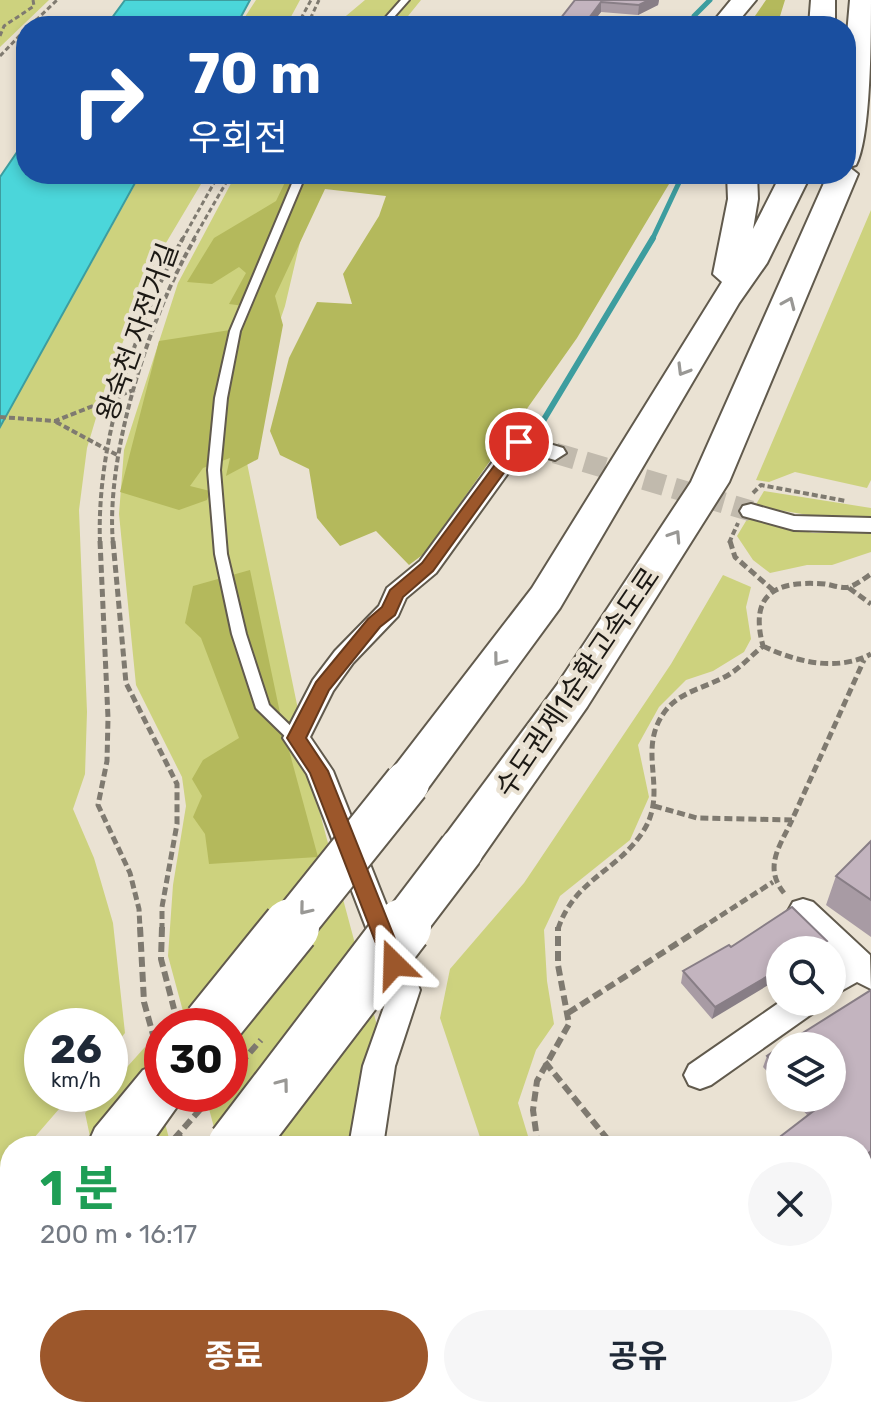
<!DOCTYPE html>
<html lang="ko">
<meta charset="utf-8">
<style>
:root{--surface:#fff;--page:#f6f6f7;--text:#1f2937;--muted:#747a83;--accent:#9c572b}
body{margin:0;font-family:Rubik,"Noto Sans KR",sans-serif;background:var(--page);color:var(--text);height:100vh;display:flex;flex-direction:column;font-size:30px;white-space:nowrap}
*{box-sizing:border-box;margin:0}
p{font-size:26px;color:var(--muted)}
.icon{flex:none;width:44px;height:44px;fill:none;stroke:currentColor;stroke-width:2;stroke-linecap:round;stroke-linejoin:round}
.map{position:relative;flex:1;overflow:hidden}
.sheet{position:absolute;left:0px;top:1136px;width:872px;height:282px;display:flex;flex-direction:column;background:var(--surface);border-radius:32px 32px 0 0;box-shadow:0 4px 12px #0003}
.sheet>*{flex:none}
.guide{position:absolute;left:16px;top:16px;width:840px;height:168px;border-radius:32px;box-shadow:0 4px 12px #0003;background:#1a4fa0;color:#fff;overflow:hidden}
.buttons{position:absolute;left:766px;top:936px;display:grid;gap:16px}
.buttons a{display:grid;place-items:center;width:80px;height:80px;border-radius:50%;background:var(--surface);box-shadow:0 4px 12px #0003;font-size:40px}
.speed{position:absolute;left:24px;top:1008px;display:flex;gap:16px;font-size:40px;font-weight:700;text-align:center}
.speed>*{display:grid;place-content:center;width:104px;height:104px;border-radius:50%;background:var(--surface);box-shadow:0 4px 12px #0003;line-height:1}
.speed small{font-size:20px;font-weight:400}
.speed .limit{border:12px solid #d22;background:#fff;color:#111}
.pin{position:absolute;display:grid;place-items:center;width:68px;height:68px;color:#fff;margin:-34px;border:4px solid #fff;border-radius:50%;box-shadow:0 2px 8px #0007}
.me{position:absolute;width:88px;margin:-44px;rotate:338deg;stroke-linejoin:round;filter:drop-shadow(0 0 6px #0008)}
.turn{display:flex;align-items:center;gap:28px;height:168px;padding:0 40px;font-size:36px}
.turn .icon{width:104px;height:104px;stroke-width:2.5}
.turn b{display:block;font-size:56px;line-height:68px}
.round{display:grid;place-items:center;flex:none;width:84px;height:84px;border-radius:42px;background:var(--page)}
.overview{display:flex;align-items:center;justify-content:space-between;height:136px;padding:0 40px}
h1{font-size:48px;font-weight:700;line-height:60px;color:#1e9e55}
.cta{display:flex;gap:16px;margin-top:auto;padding:16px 40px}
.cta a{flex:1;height:92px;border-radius:48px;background:var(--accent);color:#fff;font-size:32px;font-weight:700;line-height:92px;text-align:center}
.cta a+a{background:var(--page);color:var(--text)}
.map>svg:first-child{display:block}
.green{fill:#cdd27e}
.forest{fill:#b4b95c}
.water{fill:#4bd6da;stroke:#3d9d9f;stroke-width:2}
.pier{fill:#eae2d3}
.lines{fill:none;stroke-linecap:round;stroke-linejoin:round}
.stream-far1{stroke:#3d9d9f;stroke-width:5}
.stream{stroke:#3d9d9f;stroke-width:6}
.minor-tunnel{stroke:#c1baad;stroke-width:21;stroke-dasharray:21 10;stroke-linecap:butt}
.service-casing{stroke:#615a4d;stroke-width:4}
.minor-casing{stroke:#615a4d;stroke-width:4}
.motorway-casing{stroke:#615a4d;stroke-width:4}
.path-far3{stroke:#7f7a70;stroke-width:3;stroke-dasharray:5 3;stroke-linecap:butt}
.path-far2{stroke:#7f7a70;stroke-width:4;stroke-dasharray:6 3;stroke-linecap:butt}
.path-far1{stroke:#7f7a70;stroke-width:5;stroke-dasharray:8 4;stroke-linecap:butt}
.path{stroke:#7f7a70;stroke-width:6;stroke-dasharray:10 5;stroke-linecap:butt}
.service{fill:#fff;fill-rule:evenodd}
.minor{fill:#fff;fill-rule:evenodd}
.motorway{fill:#fff;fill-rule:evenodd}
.motorway-bridge-far1-casing{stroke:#615a4d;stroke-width:48;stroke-linecap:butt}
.motorway-bridge-casing{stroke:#615a4d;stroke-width:60;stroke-linecap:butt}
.motorway-bridge-far1{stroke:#fff;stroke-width:44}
.motorway-bridge{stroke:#fff;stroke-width:56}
.wall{fill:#a89ba4}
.shaded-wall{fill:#887e86}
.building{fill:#c3b4bf;stroke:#887e86;stroke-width:2}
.oneway{stroke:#999895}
.route{fill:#9c572b;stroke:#65391c;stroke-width:2}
.labels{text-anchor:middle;stroke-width:8;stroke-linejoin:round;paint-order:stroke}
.street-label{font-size:28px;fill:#1c1914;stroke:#eae2d3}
</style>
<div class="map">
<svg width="871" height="1417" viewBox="0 0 871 1417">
<rect width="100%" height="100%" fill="#eae2d3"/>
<path class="green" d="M0,0H49L0,47Z
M256,0H300L286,26H239Z
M365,0H421L400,26H334Z
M141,174H207L157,258L107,381L87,448L79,510L87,712L85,774L73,809L94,858L113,923L125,1033L110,1051V1026H42V1094H72L27,1146H10V1165L0,1176V427Z
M236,174H316L285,306L241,434L318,806L379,1033L358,1146H219L205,1094H230V1026H187L168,956L173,885L186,806L182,777L136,685L119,514L124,450L178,283Z
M871,210V480L867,488L795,472L769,482L756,480Z
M764,491L871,508V519L837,520L767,508L761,521L813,533H871V552L832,565H807L770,573L753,560L737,536Z
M723,575L751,587L746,607L751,639L744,652L713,671L686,680L659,707L638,745L649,797L630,840L560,896L544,930L547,981L554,1024L536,1050L518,1103L531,1146H483L440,1018L450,969L524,883L671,664Z
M145,1047L171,1146H92L85,1113L103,1094H110V1086Z
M103,1408H242L244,1417H97Z
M291,1408H442L446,1417H294Z
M583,1408H658L664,1417H587Z
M686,1408H808L815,1417H692Z"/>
<path class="forest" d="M766,0H785L777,26H748Z
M289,174H675L577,338L425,553L409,565L376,531L340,546L317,518L309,469L280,455L270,431L289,358L317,302L352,304L343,274L379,216L386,196L325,189L275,296L283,325L258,459L226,476L230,458L203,468L190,486L210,491L207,500L179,510L120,492L159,341L243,328L252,307L229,304L246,273L239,267L212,284L187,282L214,238L276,201Z
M250,570L284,732L318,857L209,864L205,834L193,817L202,796L192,779L203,760L239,738L201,638L185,623L193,586Z
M370,1408H442L446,1417H374Z"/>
<path class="water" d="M125,0H250L236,26H106Z
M26,139V174H140L0,427V177Z"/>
<path class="pier" d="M0,1231L10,1253V1408H60L63,1417H0Z"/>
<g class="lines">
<path class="stream-far1" d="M692,26L694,16L710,0
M652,240L683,174"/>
<path class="stream" d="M543,421L653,238"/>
<path class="minor-tunnel" d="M555,453L751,511"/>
<g class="service-casing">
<path id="service" d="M401,0H409L386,26H378Z
M296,174H306L240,331L227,398L220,470L227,554L246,634L269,705L303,738L301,742H291L256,708L232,634L215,554L208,470L215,398L230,331Z"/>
</g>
<g class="minor-casing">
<path id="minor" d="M519,435L563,448L566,453L555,460L524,451L436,573L406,598L398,616L353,663L333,691L310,737L333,771L420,990L395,1066L383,1146H349L363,1066L390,990L307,774L283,738L313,680L335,651L379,606L387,588L420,561L511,437Z
M751,504L794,516L871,518V532L794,530L743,516L740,511L743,506Z
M803,899L813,902L870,955L871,989L857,982L832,996V966L837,963L832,958V950H824L793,920L788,911L793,902Z
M780,1002H820L816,1011L711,1085L700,1089L689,1085L684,1075L689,1065Z
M871,1180V1217L862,1220V1183Z
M434,1408H472L476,1417H438Z"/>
</g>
<g class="motorway-casing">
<path id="motorway" d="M731,0H756L741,18L740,26H714L717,17Z
M811,0H835V26H809Z
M850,0H871C871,36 871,137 856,165L849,167L858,174L729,482L587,707L478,863L461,869L444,863L437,850L444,837L557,685L691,482L828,174H846V46Z
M727,174H757L758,199L753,229L781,174H811L767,263L739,303L560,608L423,795L407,801L391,795L384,783L391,771L532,588L722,282L713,274L728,199Z
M162,1062V1094H186L149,1146H87L95,1128L143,1070Z
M10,1243V1309L0,1313V1247Z
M10,1384V1408H60L56,1417H0V1392Z"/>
</g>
<path class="path-far3" d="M30,26L57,0
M297,26L311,0
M307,26L319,0
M0,36L4,26L34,6L33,0
M0,56L26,29
M182,240L219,174
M193,240L231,174"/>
<path class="path-far2" d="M0,417L55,421L136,389
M56,422L119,456
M753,493L761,485L846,501
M100,543C96,443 135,325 183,238
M113,543C105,455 150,315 195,238
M729,543L738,523"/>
<path class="path-far1" d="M100,541L108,718L107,761L98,805L130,873L139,909L140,929
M113,541L126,683L177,784V824L162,907V929
M730,541L735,557L774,591
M849,588L871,604
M763,646C796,662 837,672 871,654
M654,806L697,818L792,820L864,660
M784,893C763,867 780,846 792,820
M558,929C574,880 616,872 642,833C671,791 634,751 666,710C682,690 709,687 730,674C742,666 752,655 763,646C749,594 775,580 825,584C832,585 843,589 849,587C856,585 865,578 871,574
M700,929L773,882"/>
<path class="path" d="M140,927L144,1002L158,1053
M162,927L161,959L174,1009
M568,1013L703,927
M545,1062L613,1146
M230,1075L261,1040
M179,1134L182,1146
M174,1139L214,1094
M538,1146L533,1110L537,1081L569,1024L558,965V927
M252,1408L255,1417
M284,1408L286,1417
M673,1408L678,1417
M824,1408L832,1417"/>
<use href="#service" class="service"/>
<use href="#minor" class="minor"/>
<use href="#motorway" class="motorway"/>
<g class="motorway-bridge-far1-casing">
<path id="motorway-bridge-far1" d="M290,929L407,783
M401,929L461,850"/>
</g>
<g class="motorway-bridge-casing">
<path id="motorway-bridge" d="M211,1026L291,927
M236,1146L403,927"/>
</g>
<use href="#motorway-bridge-far1" class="motorway-bridge-far1"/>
<use href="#motorway-bridge" class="motorway-bridge"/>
</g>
<path class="wall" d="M574,0H659L658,5L638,15L601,12L590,26H557V23L574,2Z
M871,841V937L826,905L836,876Z
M827,941L824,950H780L712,1019L681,983L683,971L731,947Z
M780,1047V1085L763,1067L767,1056Z
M792,1098H832L871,1158L862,1165V1146L808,1116Z
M871,1227V1299L862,1290V1234Z"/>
<path class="shaded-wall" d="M649,0H659L658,5L638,15L639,5Z
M601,2V12L590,26H583Z
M827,941L824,950H814Z
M780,969V978L712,1019L715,1007Z
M871,1151V1158L862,1165L866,1155Z"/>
<path class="building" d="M575,0H649L639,5L601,2L583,26L557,23Z
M871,841V900L836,876Z
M792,907L827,941L814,950H780V969L715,1007L683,971L729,945L731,947Z
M871,990V1151L866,1155L862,1151V1146H768L816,1109L806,1098H832V1046H782Z
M780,1047V1070L767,1056Z
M871,1227V1284L862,1274V1234Z"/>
<defs><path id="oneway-chevron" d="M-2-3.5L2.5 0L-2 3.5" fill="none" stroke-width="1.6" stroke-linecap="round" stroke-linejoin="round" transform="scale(2)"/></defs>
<g class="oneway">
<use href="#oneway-chevron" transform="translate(789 303) rotate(-66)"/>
<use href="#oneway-chevron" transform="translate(683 370) rotate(121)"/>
<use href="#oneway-chevron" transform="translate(675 536) rotate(-57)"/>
<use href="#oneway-chevron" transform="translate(499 660) rotate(127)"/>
<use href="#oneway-chevron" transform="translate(305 909) rotate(129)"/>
<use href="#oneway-chevron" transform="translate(283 1084) rotate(-53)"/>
</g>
<path class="route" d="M519,437L524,439V445L433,571L403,597L395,615L380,627L329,690L306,738L328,771L405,964L402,970L394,973L387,970L384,964L310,773L287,738L316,682L368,619L382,607L390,590L422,563L514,439Z"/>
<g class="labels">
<g class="street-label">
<text transform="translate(137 332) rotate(-70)" y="10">왕숙천 자전거길</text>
<text transform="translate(577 682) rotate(-56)" y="10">수도권제1순환고속도로</text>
</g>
</g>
</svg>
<div class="buttons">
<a><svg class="icon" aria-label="search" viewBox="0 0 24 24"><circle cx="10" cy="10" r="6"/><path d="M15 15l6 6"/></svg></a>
<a><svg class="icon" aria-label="layers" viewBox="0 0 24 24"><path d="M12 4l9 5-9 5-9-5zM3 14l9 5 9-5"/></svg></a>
</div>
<div class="speed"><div>26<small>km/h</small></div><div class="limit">30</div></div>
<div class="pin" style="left:519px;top:442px;background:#d93025"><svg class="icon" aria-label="arrive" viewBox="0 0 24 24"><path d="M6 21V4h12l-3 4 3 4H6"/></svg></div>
<svg class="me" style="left:394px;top:964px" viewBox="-20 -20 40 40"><path d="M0-17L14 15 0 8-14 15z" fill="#9c572b" stroke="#fff" stroke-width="4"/></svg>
<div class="guide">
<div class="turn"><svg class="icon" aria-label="right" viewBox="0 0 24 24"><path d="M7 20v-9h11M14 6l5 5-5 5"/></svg><div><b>70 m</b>우회전</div></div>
</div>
<section class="sheet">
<div class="overview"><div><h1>1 분</h1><p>200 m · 16:17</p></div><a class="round"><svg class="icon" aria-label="close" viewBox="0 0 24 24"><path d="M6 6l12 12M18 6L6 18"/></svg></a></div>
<div class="cta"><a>종료</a><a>공유</a></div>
</section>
</div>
